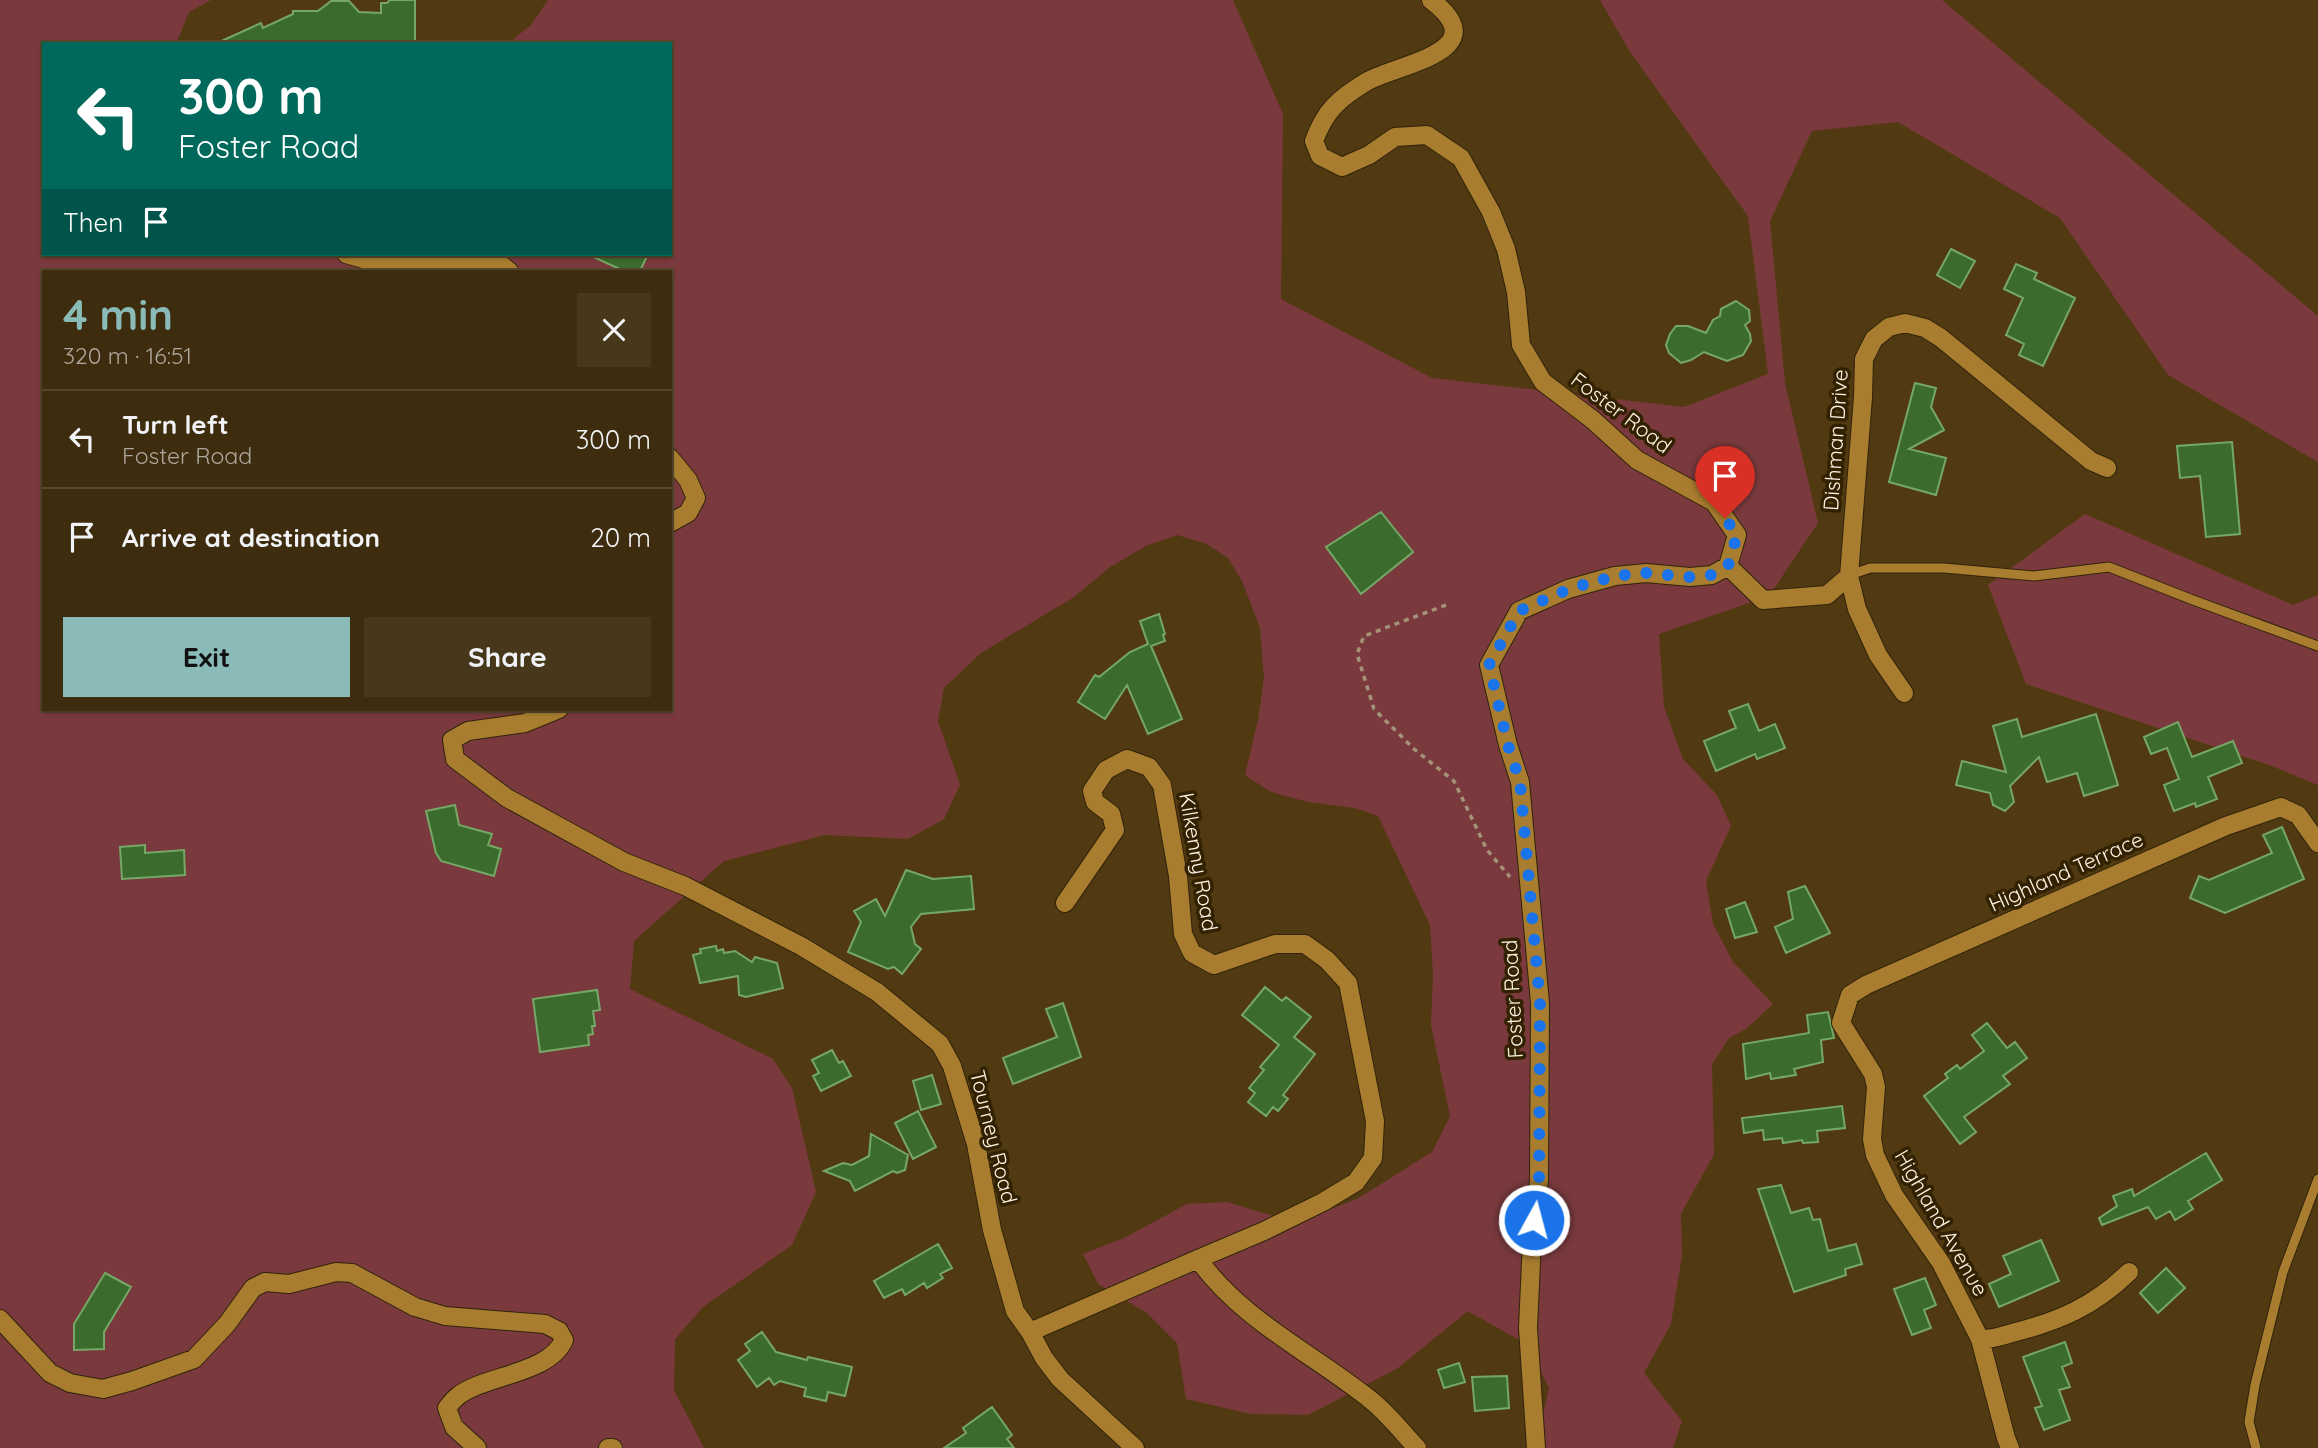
<!DOCTYPE html>
<meta charset="utf-8">
<style>
:root{--surface:#3d2c0d;--page:#48381b;--text:#f1f3f6;--muted:#ada79d;--line:#56482e;--accent:#8bbbb9}
body{margin:0;font-family:Quicksand,sans-serif;background:var(--page);color:var(--text);height:100vh;display:flex;flex-direction:column;font-size:26px;white-space:nowrap}
*{box-sizing:border-box;margin:0}
p{font-size:23px;color:var(--muted)}
.icon{flex:none;width:38px;height:38px;fill:none;stroke:currentColor;stroke-width:2;stroke-linecap:round;stroke-linejoin:round}
.map{position:relative;flex:1;overflow:hidden}
.drawer{position:absolute;left:42px;top:270px;width:630px;height:441px;display:flex;flex-direction:column;background:var(--surface);border-radius:0px;box-shadow:0 2px 5px #0004,0 0 0 2px var(--line)}
.drawer>*{flex:none}
.banner{position:absolute;left:42px;top:42px;width:630px;height:214px;border-radius:0px;box-shadow:0 2px 5px #0004,0 0 0 2px var(--line);background:#00695c;color:#fff;overflow:hidden}
.pin{position:absolute;display:grid;place-items:center;width:60px;height:60px;color:#fff;margin:-72px -30px;border-radius:50% 50% 50% 0;rotate:-45deg;box-shadow:0 0 7px #0007}
.pin .icon{rotate:45deg}
.me{position:absolute;width:77px;margin:-38px;rotate:7deg;stroke-linejoin:round;filter:drop-shadow(0 0 5px #0008)}
.turn{display:flex;align-items:center;gap:24px;height:147px;padding:0 21px;font-size:32px}
.turn .icon{width:91px;height:91px;stroke-width:2.5}
.turn b{display:block;font-size:49px;line-height:60px}
.then{display:flex;align-items:center;height:66px;padding:0 21px;background:#0003;gap:14px;font-size:26px}
.round{display:grid;place-items:center;flex:none;width:74px;height:74px;border-radius:0px;background:var(--page)}
.summary{display:flex;align-items:center;justify-content:space-between;height:119px;padding:0 21px}
h1{font-size:42px;font-weight:700;line-height:52px;color:var(--accent)}
.cta{display:flex;gap:14px;margin-top:auto;padding:14px 21px}
.cta a{flex:1;height:80px;border-radius:0px;background:var(--accent);color:#111;font-size:28px;font-weight:700;line-height:80px;text-align:center}
.cta a+a{background:var(--page);color:var(--text)}
ul{padding:0;list-style:none}
li{display:flex;align-items:center;gap:21px;height:98px;padding:0 21px;border-top:2px solid var(--line)}
li div{flex:1}
li b{display:block;font-size:26px}
li em{font-style:normal}
.map>svg:first-child{display:block}
.green{fill:#7a3a3d;fill-rule:evenodd}
.building{fill:#3c6c2d;stroke:#75a866;stroke-width:2}
.lines{fill:none;stroke-linecap:round;stroke-linejoin:round}
.lane-casing{stroke:#31230a;stroke-width:11}
.street-casing{stroke:#31230a;stroke-width:20}
.path{stroke:#a49377;stroke-width:3.5;stroke-dasharray:5 5;stroke-linecap:butt}
.lane{stroke:#a87d2f;stroke-width:9}
.street{stroke:#a87d2f;stroke-width:18}
.route{stroke:#1a73e8;stroke-width:12;stroke-dasharray:0 21.6}
.labels{text-anchor:middle;stroke-width:7;stroke-linejoin:round;paint-order:stroke}
.street-label{font-size:21px;fill:#fdf3e5;stroke:#332201}
</style>
<div class="map">
<svg width="2318" height="1448" viewBox="0 0 2318 1448">
<rect width="100%" height="100%" fill="#513a11"/>
<path class="green" d="M0,0H211L189,12L176,44H44V254H670V44H507L531,25L548,0H1233L1283,114L1281,299L1432,378L1684,407L1768,374L1748,216L1630,52L1600,0H1942L2318,316V462L2168,375L2060,218L1898,122L1812,131L1770,221L1785,383L1818,523L1769,596L1659,634L1664,707L1683,759L1717,795L1731,826L1706,881L1713,924L1733,962L1773,1004L1746,1029L1729,1038L1712,1064L1714,1154L1681,1214L1682,1256L1671,1324L1644,1373L1682,1421L1673,1448H1524L1537,1441L1549,1388L1526,1344L1468,1311L1398,1368L1308,1415L1251,1414L1186,1399L1177,1343L1147,1313L1098,1284L1083,1254L1124,1238L1187,1204L1227,1202L1296,1223L1357,1199L1432,1152L1450,1116L1431,1025L1433,974L1430,925L1378,816L1355,808L1308,802L1271,792L1245,775L1258,720L1264,678L1260,628L1242,581L1228,558L1207,544L1177,535L1146,546L1110,567L1074,597L981,653L944,688L938,721L960,785L944,819L908,839L825,835L724,861L634,941L630,989L773,1059L792,1088L816,1192L792,1245L703,1307L675,1339L674,1390L704,1448H0ZM44,271H670V709H44Z
M2085,514L2293,605L2318,595V785L2269,765L2026,684L1988,585Z"/>
<path class="building" d="M390,0H415V44H215L261,23L263,28L293,14V11H318L331,1H349L359,12L381,13V3H387Z
M1951,249L1975,261L1960,288L1937,275Z
M587,254H648L640,271H624Z
M2016,264L2037,273L2034,279L2075,298L2043,366L2019,355L2024,344L2006,335L2023,298L2004,289Z
M1736,301L1749,310L1750,321L1745,325L1750,334L1751,341L1743,355L1727,361L1704,352L1691,360L1681,363L1669,353L1666,345L1670,334L1676,326H1688L1706,333L1713,320L1720,316L1721,309Z
M1915,383L1936,388L1931,407L1944,430L1909,449L1946,458L1936,495L1889,482Z
M2232,442L2240,534L2206,537L2200,476L2180,478L2177,446Z
M1381,512L1413,552L1361,594L1326,547Z
M1159,614L1165,634L1163,635L1165,641L1151,646L1182,719L1148,734L1127,685L1105,719L1078,702L1095,675L1099,677L1130,652L1148,644L1140,621Z
M1748,704L1759,731L1775,724L1785,748L1757,759L1755,754L1716,771L1704,741L1736,728L1729,711Z
M2096,714L2118,785L2084,796L2077,773L2047,782L2039,757L2010,786L2014,802L2005,811L1993,805L1990,793L1956,785L1962,761L2006,772L1993,726L2017,719L2022,737Z
M2178,722L2192,757L2233,741L2242,763L2208,777L2217,799L2196,807L2195,803L2174,811L2164,785L2179,779L2167,748L2151,754L2144,737Z
M455,805L459,825L492,834L488,845L501,849L494,876L441,861L436,853L426,811Z
M2282,827L2304,879L2225,913L2190,898L2199,876L2209,880L2272,853L2263,835Z
M145,845V853L184,850L185,875L122,879L120,847Z
M906,870L933,879L971,876L974,909L921,914L911,927L915,944L921,949L902,974L894,967L888,969L848,952L861,922L854,911L876,899L885,916Z
M1805,886L1830,933L1786,953L1775,927L1793,919L1788,892Z
M1745,902L1757,932L1735,938L1726,909Z
M716,946L717,951L723,949L724,953L735,951L752,962L755,957L777,963L783,988L746,997L739,995L738,976L700,983L693,955L701,953L700,949Z
M1265,987L1282,1001L1286,997L1311,1017L1294,1037L1315,1054L1283,1095L1288,1099L1278,1111L1273,1107L1266,1116L1248,1102L1255,1093L1249,1088L1264,1070L1260,1067L1279,1045L1242,1015Z
M597,990L600,1010L593,1011L595,1026H592L593,1034L588,1035L589,1045L540,1052L533,999Z
M1063,1003L1081,1057L1013,1084L1003,1058L1057,1037L1046,1009Z
M1828,1012L1834,1038L1821,1040L1823,1062L1794,1069L1796,1075L1771,1079L1770,1073L1746,1079L1743,1044L1809,1033L1807,1015Z
M1987,1023L2007,1048L2015,1042L2027,1058L2003,1076L2010,1084L1964,1117L1976,1132L1960,1144L1924,1096L1948,1078L1945,1074L1957,1065L1960,1069L1984,1051L1972,1035Z
M832,1050L839,1063L843,1061L851,1076L821,1091L813,1076L819,1073L812,1060Z
M932,1075L941,1104L921,1110L913,1081Z
M1842,1106L1845,1128L1817,1131L1818,1142L1803,1143L1802,1140L1783,1143L1782,1138L1764,1140L1763,1130L1744,1133L1742,1118Z
M918,1111L936,1147L913,1159L895,1123Z
M871,1134L908,1155L905,1170L897,1173L893,1171L855,1191L850,1181L824,1171L843,1163L852,1165L869,1156Z
M2206,1153L2222,1180L2188,1201L2193,1209L2175,1220L2170,1211L2156,1219L2148,1207L2102,1225L2099,1218L2117,1206L2113,1196L2132,1189L2134,1196Z
M1781,1185L1791,1213L1809,1208L1813,1220L1820,1219L1828,1251L1856,1244L1862,1264L1845,1269L1846,1275L1794,1292L1758,1189Z
M2041,1240L2059,1281L1999,1307L1989,1284L2011,1274L2003,1256Z
M938,1244L952,1268L940,1274L943,1278L927,1288L924,1283L905,1295L902,1289L884,1298L874,1281Z
M2166,1268L2185,1288L2158,1313L2140,1293Z
M105,1273L131,1287L104,1332V1349L74,1350V1324Z
M1925,1278L1936,1305L1924,1310L1931,1328L1912,1335L1894,1289Z
M762,1332L776,1352L807,1360L808,1357L852,1367L845,1396L828,1392L826,1401L804,1396L806,1388L780,1381L774,1385L769,1378L757,1387L738,1360L750,1351L745,1344Z
M2065,1342L2072,1363L2062,1367L2070,1387L2059,1390L2070,1420L2044,1430L2035,1408L2042,1406L2023,1357Z
M1459,1363L1465,1382L1444,1388L1438,1370Z
M1507,1376L1509,1408L1475,1411L1472,1377Z
M992,1407L1012,1435L1007,1439L1014,1448H944L966,1433L963,1428Z"/>
<g class="lines">
<g class="lane-casing">
<path id="lane" d="M1850,575L1870,568H1944L2034,576L2109,567L2193,600L2318,646
M2256,1448L2249,1422L2255,1385L2283,1272L2318,1179"/>
</g>
<g class="street-casing">
<path id="street" d="M1431,0C1499,52 1396,64 1366,82C1338,99 1325,111 1314,141L1320,156L1342,167L1369,155L1395,137L1427,135L1461,158L1491,212L1506,249L1516,292L1521,345L1543,382L1593,420L1637,460L1714,502L1737,535L1728,566L1712,575L1690,577L1646,573L1615,576L1568,589L1519,611L1489,665L1508,745L1520,782L1540,1003L1539,1180L1532,1240L1528,1328L1536,1448
M346,254L374,262L407,267L430,266L450,260L494,259L509,271
M670,458L688,480L696,498L688,513L670,523
M1728,566L1763,600L1827,595L1849,576
M1904,693L1878,655L1857,609L1849,576L1863,397L1864,359L1874,339L1889,327L1905,323L1925,328L1941,338L2091,461L2107,468
M559,709L525,723L468,731L452,740L455,759L507,798L624,862L685,886L801,946L877,992L940,1044L952,1066L976,1144L992,1230L1015,1311L1030,1332L1044,1358L1060,1379L1135,1448
M1065,903L1115,830L1111,814L1095,802L1092,791L1106,770L1127,759L1149,767L1162,785L1178,876L1183,934L1192,953L1214,965L1275,944H1305L1327,960L1348,983L1375,1121L1373,1158L1356,1182L1323,1202L1264,1231L1198,1259
M0,1319L50,1373L70,1383L103,1389L132,1381L194,1359L227,1324L253,1288L265,1282L289,1284L336,1272L352,1273L415,1307L445,1316L545,1324L559,1331L564,1340C549,1374 485,1375 458,1396C454,1399 450,1404 447,1408L454,1427L477,1448
M1030,1332L1198,1259C1242,1321 1314,1354 1372,1401C1389,1415 1403,1433 1417,1448
M1980,1339C1991,1340 2002,1336 2012,1333C2060,1321 2094,1306 2129,1272
M608,1448H613
M2010,1448L2006,1438L1980,1339L1941,1263L1894,1195L1875,1155L1872,1139L1876,1087L1873,1074L1841,1023L1850,995L1866,985L2226,826L2281,807L2298,815L2318,843"/>
</g>
<path class="path" d="M1446,605L1364,636L1357,654L1374,709L1414,749L1454,781L1487,850L1510,877"/>
<use href="#lane" class="lane"/>
<use href="#street" class="street"/>
</g>
<g class="lines">
<path class="route" d="M1534,1220L1539,1180L1540,1003L1520,782L1508,745L1489,665L1519,611L1569,589L1615,576L1646,573L1690,577L1712,575L1728,566L1737,535L1725,518"/>
</g>
<g class="labels">
<g class="street-label">
<text transform="translate(1621 413) rotate(37)" y="7">Foster Road</text>
<text transform="translate(1836 440) rotate(-86)" y="7">Dishman Drive</text>
<text transform="translate(1198 862) rotate(80)" y="7">Kilkenny Road</text>
<text transform="translate(2066 872) rotate(-24)" y="7">Highland Terrace</text>
<text transform="translate(1513 999) rotate(-93)" y="7">Foster Road</text>
<text transform="translate(993 1137) rotate(76)" y="7">Tourney Road</text>
<text transform="translate(1941 1223) rotate(60)" y="7">Highland Avenue</text>
</g>
</g>
</svg>
<div class="pin" style="left:1725px;top:518px;background:#d93025"><svg class="icon" aria-label="arrive" viewBox="0 0 24 24"><path d="M6 21V4h12l-3 4 3 4H6"/></svg></div>
<svg class="me" style="left:1534px;top:1220px" viewBox="-20 -20 40 40"><circle r="17" fill="#1a73e8" stroke="#fff" stroke-width="3"/><path d="M0-11L8 9 0 5-8 9z" fill="#fff"/></svg>
<div class="banner">
<div class="turn"><svg class="icon" aria-label="left" viewBox="0 0 24 24"><path d="M17 20v-9H6M10 6l-5 5 5 5"/></svg><div><b>300 m</b>Foster Road</div></div>
<div class="then">Then<svg class="icon" aria-label="arrive" viewBox="0 0 24 24"><path d="M6 21V4h12l-3 4 3 4H6"/></svg></div>
</div>
<section class="drawer">
<div class="summary"><div><h1>4 min</h1><p>320 m · 16:51</p></div><a class="round"><svg class="icon" aria-label="close" viewBox="0 0 24 24"><path d="M6 6l12 12M18 6L6 18"/></svg></a></div>
<ul>
<li><svg class="icon" aria-label="left" viewBox="0 0 24 24"><path d="M17 20v-9H6M10 6l-5 5 5 5"/></svg><div><b>Turn left</b><p>Foster Road</p></div><em>300 m</em></li>
<li><svg class="icon" aria-label="arrive" viewBox="0 0 24 24"><path d="M6 21V4h12l-3 4 3 4H6"/></svg><div><b>Arrive at destination</b></div><em>20 m</em></li>
</ul>
<div class="cta"><a>Exit</a><a>Share</a></div>
</section>
</div>
